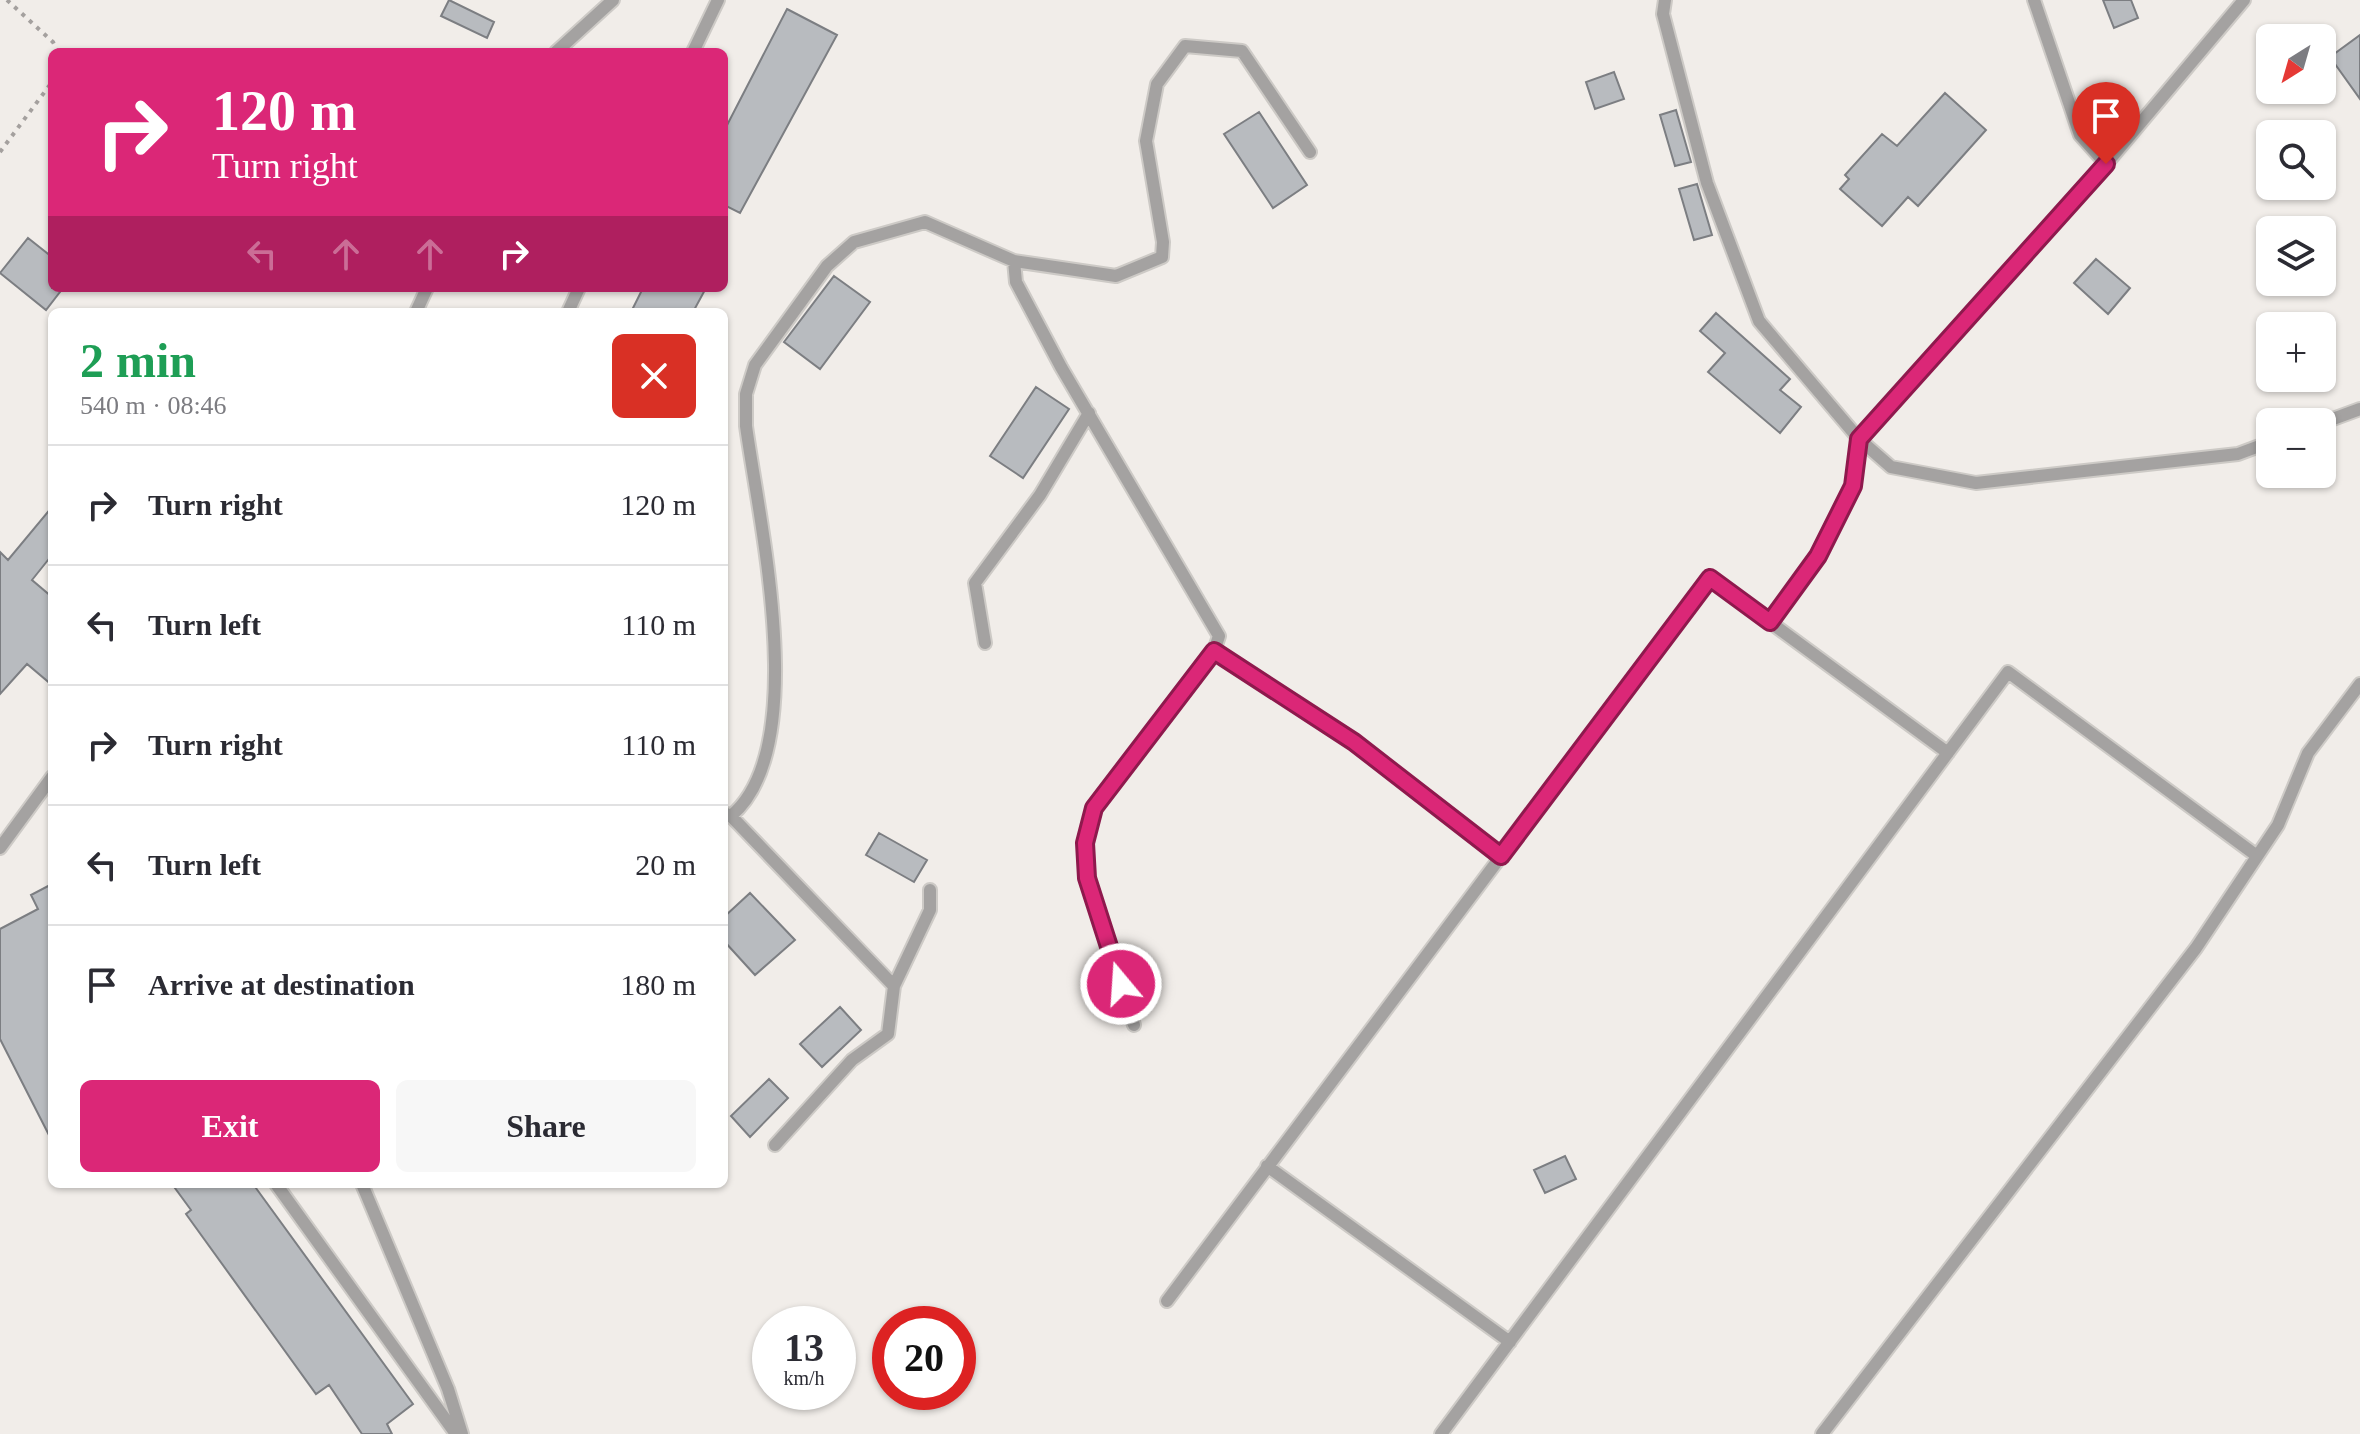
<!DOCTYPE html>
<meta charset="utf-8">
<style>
:root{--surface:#fff;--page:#f7f7f7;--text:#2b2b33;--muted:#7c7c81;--line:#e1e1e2;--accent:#db2777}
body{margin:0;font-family:Georgia,serif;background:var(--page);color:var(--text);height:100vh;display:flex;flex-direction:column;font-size:30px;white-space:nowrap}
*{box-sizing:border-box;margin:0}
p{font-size:26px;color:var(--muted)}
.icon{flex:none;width:44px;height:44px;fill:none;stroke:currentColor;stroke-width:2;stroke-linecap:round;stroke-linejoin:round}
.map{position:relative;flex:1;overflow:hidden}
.sheet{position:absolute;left:48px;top:308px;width:680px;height:880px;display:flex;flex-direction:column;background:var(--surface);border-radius:12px;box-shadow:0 2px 6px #0004}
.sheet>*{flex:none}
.hud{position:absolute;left:48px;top:48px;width:680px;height:244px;border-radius:12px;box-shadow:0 2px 6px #0004;background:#db2777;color:#fff;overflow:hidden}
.needle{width:52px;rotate:217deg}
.fabs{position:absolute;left:2256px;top:24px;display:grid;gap:16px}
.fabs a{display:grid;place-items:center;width:80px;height:80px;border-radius:12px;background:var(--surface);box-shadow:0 2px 6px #0004;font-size:40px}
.speed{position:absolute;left:752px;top:1306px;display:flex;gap:16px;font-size:40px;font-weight:700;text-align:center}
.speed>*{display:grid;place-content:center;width:104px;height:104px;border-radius:50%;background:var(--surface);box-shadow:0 2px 6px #0004;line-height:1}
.speed small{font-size:20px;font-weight:400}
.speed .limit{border:12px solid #d22;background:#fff;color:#111}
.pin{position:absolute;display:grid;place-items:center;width:68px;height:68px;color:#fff;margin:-82px -34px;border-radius:50% 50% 50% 0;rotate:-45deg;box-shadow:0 0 8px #0007}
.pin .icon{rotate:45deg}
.me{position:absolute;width:88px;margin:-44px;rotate:342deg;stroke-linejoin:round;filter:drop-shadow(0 0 6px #0008)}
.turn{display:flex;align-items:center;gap:28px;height:168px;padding:0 32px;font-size:36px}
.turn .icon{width:104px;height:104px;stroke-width:2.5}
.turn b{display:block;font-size:56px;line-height:68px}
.lanes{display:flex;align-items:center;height:76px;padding:0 32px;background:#0003;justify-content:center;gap:40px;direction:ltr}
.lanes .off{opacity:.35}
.round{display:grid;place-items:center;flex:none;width:84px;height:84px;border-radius:12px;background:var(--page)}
.headline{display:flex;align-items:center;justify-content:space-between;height:136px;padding:0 32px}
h1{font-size:48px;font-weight:600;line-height:60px;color:#1e9e55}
.action{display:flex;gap:16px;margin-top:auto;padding:16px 32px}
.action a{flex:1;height:92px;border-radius:12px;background:var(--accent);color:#fff;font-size:32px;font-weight:600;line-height:92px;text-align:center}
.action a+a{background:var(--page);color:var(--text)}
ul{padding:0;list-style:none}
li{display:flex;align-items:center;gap:24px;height:120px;padding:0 32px;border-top:2px solid var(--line)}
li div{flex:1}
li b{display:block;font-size:30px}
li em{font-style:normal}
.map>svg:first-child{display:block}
.building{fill:#b8bbbf;stroke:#7c7e82;stroke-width:2}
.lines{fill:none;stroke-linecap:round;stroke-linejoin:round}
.lane-casing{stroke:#cdcac6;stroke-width:16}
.path{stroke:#a4a09e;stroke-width:4;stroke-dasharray:4 6;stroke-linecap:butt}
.lane{stroke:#a4a2a1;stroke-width:12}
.route-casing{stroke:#8e194d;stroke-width:20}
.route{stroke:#db2777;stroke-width:14}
</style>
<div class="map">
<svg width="2360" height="1434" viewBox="0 0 2360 1434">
<rect width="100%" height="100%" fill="#f1ede9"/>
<path class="building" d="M449,0L494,22L487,38L441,16Z
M2103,0H2131L2138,18L2114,28Z
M787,9L837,35L740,213L724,205V131Z
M2360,35V99L2330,57Z
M1614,72L1624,99L1595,109L1586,82Z
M1945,93L1986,130L1918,206L1908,197L1882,226L1840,189L1849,179L1845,175L1882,134L1897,146Z
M1676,110L1691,162L1675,166L1660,115Z
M1259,112L1307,185L1273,208L1224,134Z
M1697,184L1712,235L1694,240L1679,189Z
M28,238L52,257V288H63L46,310L0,273Z
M2096,259L2130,288L2108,314L2074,283Z
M834,276L870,302L820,369L784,342Z
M643,288H706L693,312H631Z
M1716,313L1790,379L1780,390L1801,407L1780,433L1708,372L1725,353L1700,331Z
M1036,387L1069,409L1023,478L990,456Z
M52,507V555L32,580L52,597V685L27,664L0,694V552L8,560Z
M879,833L927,860L914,882L866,855Z
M52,884V1141L0,1039V929L38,909L31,895Z
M750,893L795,940L755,975L724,941V917Z
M840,1007L861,1030L822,1067L800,1044Z
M769,1079L788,1098L750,1137L731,1116Z
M1565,1156L1576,1179L1545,1193L1534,1170Z
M172,1184H253L413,1404L387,1424L392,1434H362L329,1385L316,1394L186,1214L191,1210Z"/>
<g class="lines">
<g class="lane-casing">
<path id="lane" d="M1665,0L1663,14L1707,183L1759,321L1859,439L1891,467L1976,483L2238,454L2270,442
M2034,0L2080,135L2106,164
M556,52L613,0
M693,52L718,0
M1014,261L1016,282L1061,367L1219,636L1214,651L1094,808L1085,843L1087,878L1134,1025
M416,312L427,288
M568,312L579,288
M2322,423L2360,409
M1770,622L1818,556L1853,486L1859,439L2106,164L2244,0
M985,643L975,583L1040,495L1089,413
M1214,651L1354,742L1501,856
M724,813L731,816C812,748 759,521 746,426V394L755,365L827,266L854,242L925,222L1014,261L1116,276L1162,257L1163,242L1146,141L1157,84L1185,46L1242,51L1310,152
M731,816L894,986L888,1034L852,1060L775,1145
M0,848L52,777
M894,986L930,910V890
M1267,1166L1510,1342
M276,1184L456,1434
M362,1184L448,1389L462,1434
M1167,1301L1710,578L1948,753
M1441,1434L2008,672L2257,856
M1822,1434L2196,948L2278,825L2308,753L2360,684"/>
</g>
<path class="path" d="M7,0L53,42L58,52
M0,152L52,82"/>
<use href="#lane" class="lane"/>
</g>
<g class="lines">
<g class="route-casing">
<path id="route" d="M1121,984L1087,878L1085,843L1094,808L1214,651L1354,742L1501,856L1710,578L1770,622L1818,556L1853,486L1859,439L2106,164"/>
</g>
<use href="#route" class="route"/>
</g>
</svg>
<div class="fabs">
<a><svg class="needle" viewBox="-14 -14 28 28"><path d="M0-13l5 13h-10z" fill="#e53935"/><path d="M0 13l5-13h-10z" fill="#7c7c81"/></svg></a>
<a><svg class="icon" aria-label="search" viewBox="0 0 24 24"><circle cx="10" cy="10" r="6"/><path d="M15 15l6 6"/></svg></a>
<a><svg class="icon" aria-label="layers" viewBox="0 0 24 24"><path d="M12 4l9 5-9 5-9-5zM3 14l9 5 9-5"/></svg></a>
<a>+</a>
<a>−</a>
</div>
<div class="speed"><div>13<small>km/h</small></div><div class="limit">20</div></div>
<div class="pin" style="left:2106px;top:164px;background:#d93025"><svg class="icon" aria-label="arrive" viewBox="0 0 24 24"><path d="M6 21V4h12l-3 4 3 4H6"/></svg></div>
<svg class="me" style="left:1121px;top:984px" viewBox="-20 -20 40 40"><circle r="17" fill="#db2777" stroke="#fff" stroke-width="3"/><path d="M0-11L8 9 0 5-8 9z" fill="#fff"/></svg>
<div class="hud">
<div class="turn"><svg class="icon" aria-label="right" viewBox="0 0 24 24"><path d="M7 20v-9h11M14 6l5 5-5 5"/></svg><div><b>120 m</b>Turn right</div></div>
<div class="lanes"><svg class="icon off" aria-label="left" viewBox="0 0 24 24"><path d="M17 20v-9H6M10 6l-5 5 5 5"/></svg><svg class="icon off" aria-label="ahead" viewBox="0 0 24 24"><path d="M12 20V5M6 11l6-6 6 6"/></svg><svg class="icon off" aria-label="ahead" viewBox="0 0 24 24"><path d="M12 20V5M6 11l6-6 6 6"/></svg><svg class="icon" aria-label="right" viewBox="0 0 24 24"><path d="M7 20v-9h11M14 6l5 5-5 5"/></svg></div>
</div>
<section class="sheet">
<div class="headline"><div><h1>2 min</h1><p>540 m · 08:46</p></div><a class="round" style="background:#d93025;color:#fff"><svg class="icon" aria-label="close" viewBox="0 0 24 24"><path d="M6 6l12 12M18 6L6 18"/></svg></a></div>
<ul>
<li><svg class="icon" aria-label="right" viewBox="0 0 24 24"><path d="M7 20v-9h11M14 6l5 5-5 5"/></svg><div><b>Turn right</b></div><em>120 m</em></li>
<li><svg class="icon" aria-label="left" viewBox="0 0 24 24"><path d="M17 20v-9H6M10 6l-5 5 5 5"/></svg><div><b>Turn left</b></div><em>110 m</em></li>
<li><svg class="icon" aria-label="right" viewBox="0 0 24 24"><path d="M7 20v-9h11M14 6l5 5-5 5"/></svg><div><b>Turn right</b></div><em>110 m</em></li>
<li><svg class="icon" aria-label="left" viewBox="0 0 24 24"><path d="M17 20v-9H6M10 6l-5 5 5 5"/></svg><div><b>Turn left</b></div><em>20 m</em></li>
<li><svg class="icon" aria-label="arrive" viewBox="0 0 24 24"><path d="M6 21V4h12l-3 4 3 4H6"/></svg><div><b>Arrive at destination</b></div><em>180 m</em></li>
</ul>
<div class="action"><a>Exit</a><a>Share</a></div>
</section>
</div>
